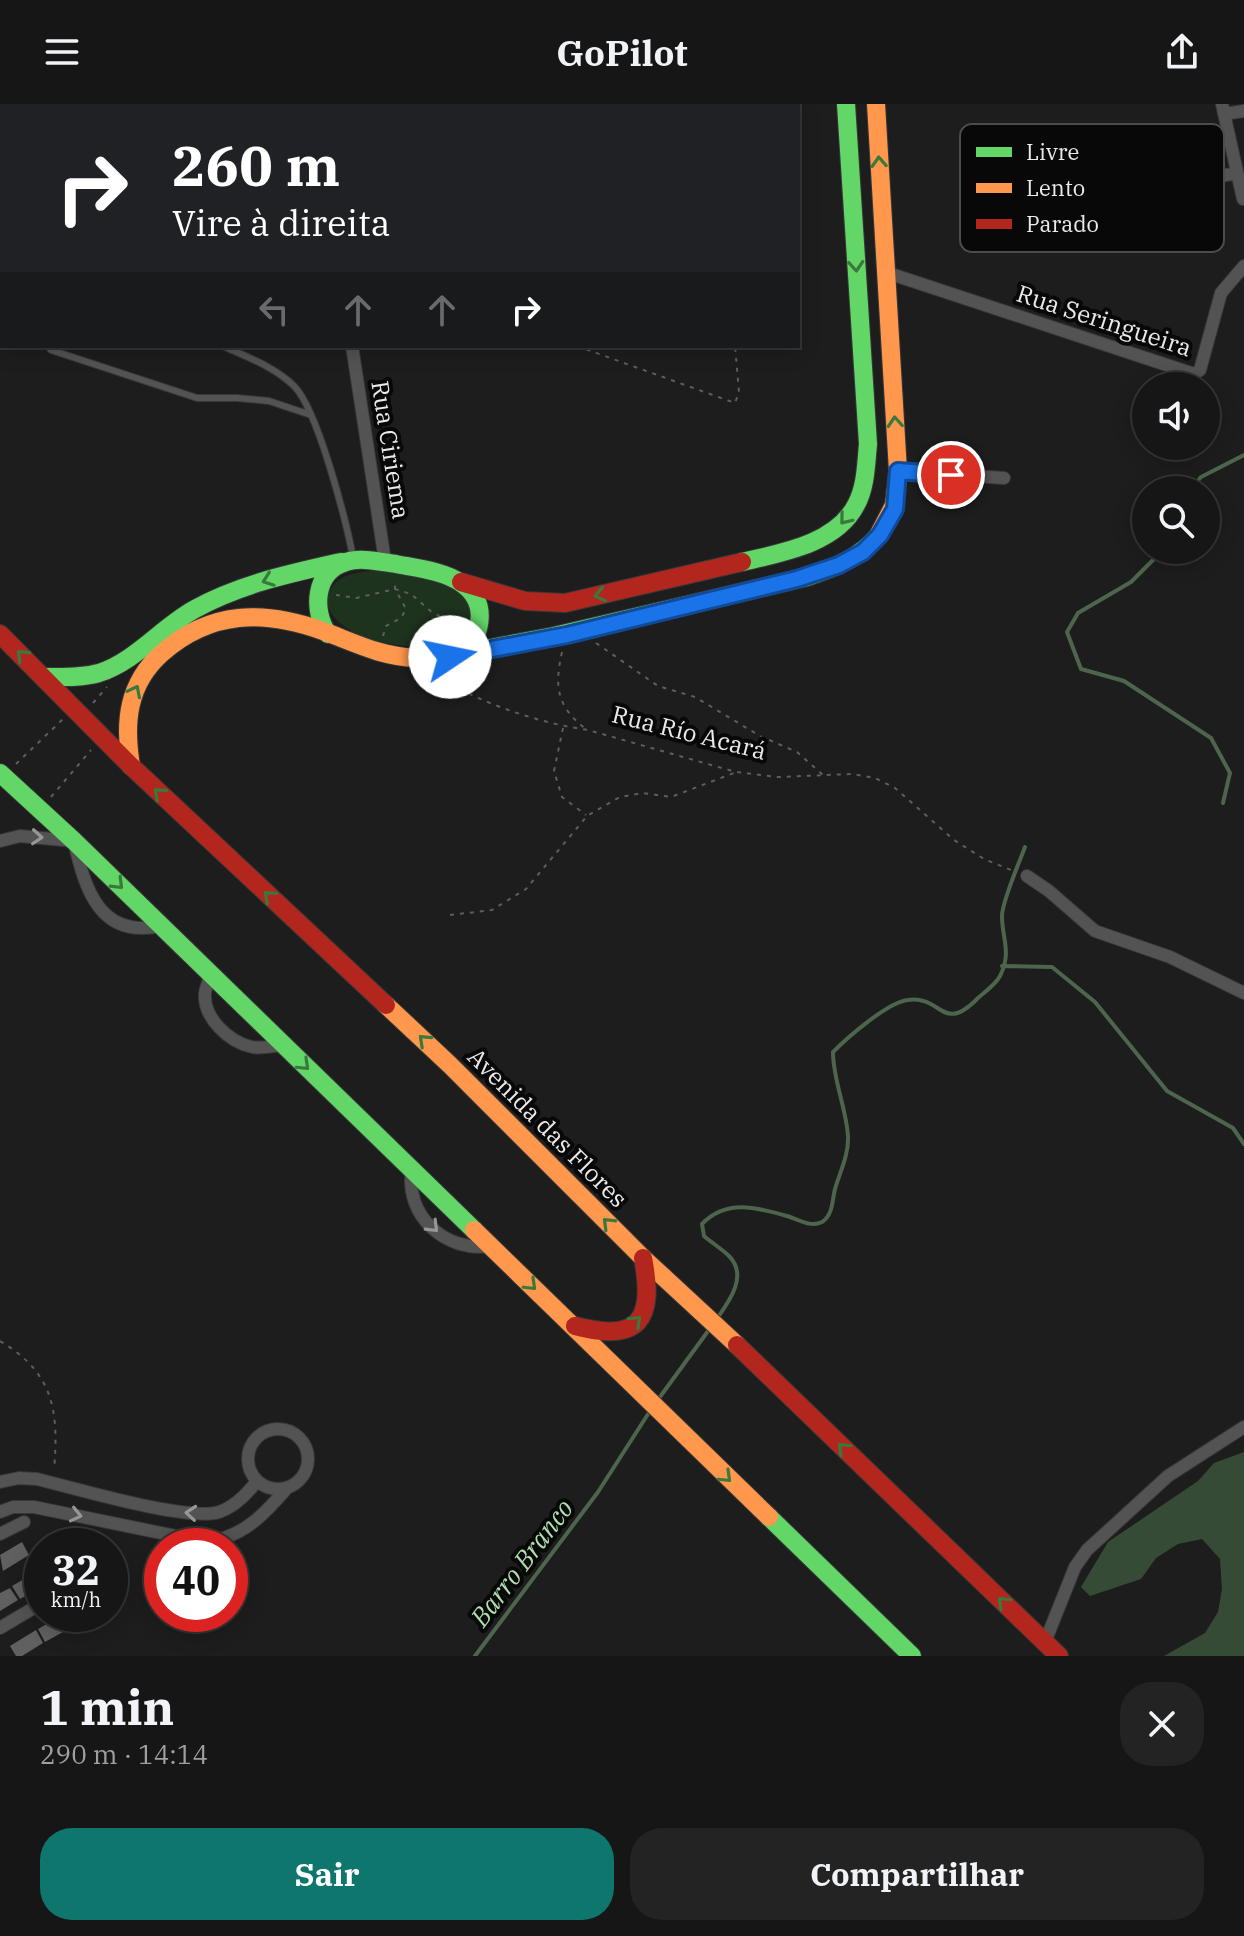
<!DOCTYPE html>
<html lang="pt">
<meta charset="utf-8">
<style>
:root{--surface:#151615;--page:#222322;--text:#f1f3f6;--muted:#9d9fa0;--line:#343534;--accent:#0f766e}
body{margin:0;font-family:"IBM Plex Serif",serif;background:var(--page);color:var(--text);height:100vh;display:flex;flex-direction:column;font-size:30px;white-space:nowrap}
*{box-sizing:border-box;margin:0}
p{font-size:26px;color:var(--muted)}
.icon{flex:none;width:44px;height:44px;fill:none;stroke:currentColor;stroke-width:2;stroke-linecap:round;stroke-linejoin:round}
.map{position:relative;height:1552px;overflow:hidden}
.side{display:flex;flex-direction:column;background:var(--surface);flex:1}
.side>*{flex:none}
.top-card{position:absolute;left:0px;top:0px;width:800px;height:244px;box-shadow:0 4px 20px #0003,0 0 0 2px var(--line);background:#202124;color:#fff;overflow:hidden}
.tools{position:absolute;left:1132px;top:268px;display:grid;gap:16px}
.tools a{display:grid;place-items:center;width:88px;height:88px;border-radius:50%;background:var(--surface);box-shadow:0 4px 20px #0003,0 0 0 2px var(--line);font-size:40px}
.speed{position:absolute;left:24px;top:1424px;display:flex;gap:16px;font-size:40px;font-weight:700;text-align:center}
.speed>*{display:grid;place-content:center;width:104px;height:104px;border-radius:50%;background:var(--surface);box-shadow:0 4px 20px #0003,0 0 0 2px var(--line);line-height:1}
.speed small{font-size:20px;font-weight:400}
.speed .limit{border:12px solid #d22;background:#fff;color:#111}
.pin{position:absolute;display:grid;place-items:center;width:68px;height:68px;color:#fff;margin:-34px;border:4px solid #fff;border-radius:50%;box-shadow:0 2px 8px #0007}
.me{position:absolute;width:88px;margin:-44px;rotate:79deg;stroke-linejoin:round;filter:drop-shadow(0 0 6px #0008)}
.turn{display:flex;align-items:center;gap:28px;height:168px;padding:0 40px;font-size:36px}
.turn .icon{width:104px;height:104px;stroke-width:2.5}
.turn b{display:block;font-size:56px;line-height:68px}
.lanes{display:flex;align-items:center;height:76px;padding:0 40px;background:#0003;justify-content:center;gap:40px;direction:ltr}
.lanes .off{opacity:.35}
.round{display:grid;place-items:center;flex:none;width:84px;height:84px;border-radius:32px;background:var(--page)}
.summary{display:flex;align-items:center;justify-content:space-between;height:136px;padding:0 40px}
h1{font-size:48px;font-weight:700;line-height:60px}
.cta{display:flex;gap:16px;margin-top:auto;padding:16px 40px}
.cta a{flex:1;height:92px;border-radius:32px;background:var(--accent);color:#fff;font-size:32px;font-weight:700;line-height:92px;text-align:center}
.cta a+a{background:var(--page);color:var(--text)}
header{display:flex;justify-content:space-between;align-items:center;height:104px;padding:0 40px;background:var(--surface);font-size:36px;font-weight:700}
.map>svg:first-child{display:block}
.green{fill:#1e331e}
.forest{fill:#364b35}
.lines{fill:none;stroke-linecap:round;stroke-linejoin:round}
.stream{stroke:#4d654c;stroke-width:4}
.building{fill:#5f605f}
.lane-casing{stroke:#373837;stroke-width:8}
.street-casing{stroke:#373837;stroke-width:14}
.fast-casing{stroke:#373837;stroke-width:20}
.slow-casing{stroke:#373837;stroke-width:20}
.jam-casing{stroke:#373837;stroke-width:20}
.path{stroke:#5d5e5d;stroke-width:2;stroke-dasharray:4 6;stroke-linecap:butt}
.lane{stroke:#535353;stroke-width:6}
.street{stroke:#535353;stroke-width:12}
.fast{stroke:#63d668;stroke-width:18}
.slow{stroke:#ff974d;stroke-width:18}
.jam{stroke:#b3261e;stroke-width:18}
.oneway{stroke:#3a793c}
.oneway2{stroke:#969796}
.route-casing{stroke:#114b97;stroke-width:20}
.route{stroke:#1a73e8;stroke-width:14}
.labels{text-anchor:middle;stroke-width:8;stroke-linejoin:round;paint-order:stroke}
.street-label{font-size:24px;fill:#e9ebe9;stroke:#070807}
.water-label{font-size:26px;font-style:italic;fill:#b0deae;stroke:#070807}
.key{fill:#070807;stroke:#4b4c4b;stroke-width:2}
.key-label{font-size:22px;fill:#e9ebe9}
</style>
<header><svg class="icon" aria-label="menu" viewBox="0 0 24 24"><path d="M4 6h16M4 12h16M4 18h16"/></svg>GoPilot<svg class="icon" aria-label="share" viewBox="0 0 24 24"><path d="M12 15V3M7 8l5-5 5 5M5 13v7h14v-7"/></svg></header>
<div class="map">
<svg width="1244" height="1552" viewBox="0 0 1244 1552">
<rect width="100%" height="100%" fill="#1c1d1c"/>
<path class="green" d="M370,467C397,466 445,473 466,493C470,497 474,504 477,509L466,535C434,552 341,542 328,502C326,476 347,469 370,467Z"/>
<path class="forest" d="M1244,1348V1552H1164L1205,1529L1218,1508L1222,1485L1220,1455L1202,1435L1178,1440L1156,1454L1141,1475L1090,1492L1081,1483L1108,1438L1198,1377L1214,1359Z"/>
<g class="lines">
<path class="stream" d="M1190,386L1201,373L1244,351
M1163,446L1131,478L1078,509L1067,528L1081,565L1124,577L1211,634L1230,669L1223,699
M1002,862L1052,863L1095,898L1167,987L1233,1024L1244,1040
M716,1216C728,1199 749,1172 729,1152C722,1145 712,1139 704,1132L702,1120C726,1095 756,1103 787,1112C798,1115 810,1124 822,1118C833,1111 832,1097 835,1085C840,1068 849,1050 848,1032C846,1003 833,976 833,948C848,933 888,898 908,896C942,891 942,931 978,894C985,888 996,880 1000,872C1012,848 1002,835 1002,812C1002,798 1019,759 1025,743
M657,1297L711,1223
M475,1552L598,1388L650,1307"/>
</g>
<path class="building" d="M22,1438L29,1451L3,1467L0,1451Z
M38,1467L42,1474V1483L20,1495L12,1482Z
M10,1484L18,1496L0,1507V1489Z
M64,1510L72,1523L45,1538L38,1525Z
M36,1526L43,1539L22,1552H16L10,1542Z"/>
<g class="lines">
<g class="lane-casing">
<path id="lane" d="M48,242L51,246L197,294H237L269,297L311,311
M223,242C247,253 275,263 294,282C318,306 346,417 353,453"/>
</g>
<g class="street-casing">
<path id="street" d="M331,0V2
M1222,0L1243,95
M0,10L2,11
M1224,10L1244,7
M1215,127C1212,115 1199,84 1211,76C1217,71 1230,71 1237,69
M885,168L1194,270L1200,266L1221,189L1244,162
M352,242L385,457
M898,367L1004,374
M0,737L20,732L74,737C85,786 100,835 161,822
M1027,772L1049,787L1095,827L1170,853L1244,889
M211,870C209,876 206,883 205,889C203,914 229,938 252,943C262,945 273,942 283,941
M412,1065C404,1112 446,1149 491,1142
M248 1355a30 30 0 1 1 60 0a30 30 0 1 1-60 0Z
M0,1378L19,1374L37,1375C74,1384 188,1418 219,1408C235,1403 247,1390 257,1377
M0,1408L13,1403H34L205,1438C242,1434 264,1411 287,1384
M0,1430L24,1418
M0,1524L42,1499
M1045,1538L1075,1463L1087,1446L1168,1372L1244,1323"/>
</g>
<g class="fast-casing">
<path id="fast" d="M742,458C781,449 836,440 856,401C866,383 866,360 868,340L846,0
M328,530C312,507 314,467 346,458C361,453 380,458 396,460C416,464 444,467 461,479C488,497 483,528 464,549L417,554
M464,549L554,532L807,473C834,464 859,454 878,432
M44,573C62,573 81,574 99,569C136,557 162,523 195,505C240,480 292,469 341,458
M0,669L74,737L474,1126
M769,1413L912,1552"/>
</g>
<g class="slow-casing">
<path id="slow" d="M876,0L898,367L894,401L878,432
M131,662C124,619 127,580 162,549C211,506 264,506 323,527C355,539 382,553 417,554
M386,901L450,961L643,1154L737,1241
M474,1126L769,1413"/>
</g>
<g class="jam-casing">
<path id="jam" d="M461,478L525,497L565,499L742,458
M0,530L131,662L386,901
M575,1222C639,1239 655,1216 643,1154
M737,1241L1059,1552"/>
</g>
<path class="path" d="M233,0L238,2
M713,0L714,2
M577,242L735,299L739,288L735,242
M336,491L356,494L395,485L411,490L434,510L462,518
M383,532L386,522L401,514L406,505L395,485V476
M596,539L658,582L695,593L760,632L797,648L823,671
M562,548C554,584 557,603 587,626
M434,570C476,598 538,619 588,626L736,668L778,673L852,670L875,674L895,684L954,736L984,755L1016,768
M93,599L107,583
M563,624L554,667L562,693L586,711
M16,660L63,615
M51,693L91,646
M450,811L492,806L526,785L587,712L620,693L643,689L671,693L734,669
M0,1237C54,1269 59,1307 54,1366"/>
<use href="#lane" class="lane"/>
<use href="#street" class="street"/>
<use href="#fast" class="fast"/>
<use href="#slow" class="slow"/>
<use href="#jam" class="jam"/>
</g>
<defs><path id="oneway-chevron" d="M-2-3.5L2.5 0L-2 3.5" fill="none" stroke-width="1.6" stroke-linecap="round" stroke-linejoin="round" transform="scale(2)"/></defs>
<g class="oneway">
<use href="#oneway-chevron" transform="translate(879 58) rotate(-93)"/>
<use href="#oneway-chevron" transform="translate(856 162) rotate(86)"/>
<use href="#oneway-chevron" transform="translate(895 318) rotate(-94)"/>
<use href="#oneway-chevron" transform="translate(845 415) rotate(129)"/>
<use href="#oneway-chevron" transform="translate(268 476) rotate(160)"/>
<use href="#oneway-chevron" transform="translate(600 491) rotate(167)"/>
<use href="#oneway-chevron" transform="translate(22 551) rotate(-135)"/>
<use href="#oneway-chevron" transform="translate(135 587) rotate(-63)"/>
<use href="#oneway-chevron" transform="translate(159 689) rotate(-137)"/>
<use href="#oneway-chevron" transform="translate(118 780) rotate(45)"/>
<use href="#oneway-chevron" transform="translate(269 792) rotate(-138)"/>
<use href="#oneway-chevron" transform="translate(424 936) rotate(-137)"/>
<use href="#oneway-chevron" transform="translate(304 961) rotate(44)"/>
<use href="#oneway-chevron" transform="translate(608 1119) rotate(-135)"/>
<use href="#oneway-chevron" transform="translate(531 1181) rotate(44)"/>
<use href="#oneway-chevron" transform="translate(636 1217) rotate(-44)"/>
<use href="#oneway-chevron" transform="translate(843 1344) rotate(-136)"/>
<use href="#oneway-chevron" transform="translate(726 1373) rotate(44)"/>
<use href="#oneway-chevron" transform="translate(1003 1498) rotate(-136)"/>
</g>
<g class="oneway2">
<use href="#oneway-chevron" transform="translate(37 733) rotate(4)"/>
<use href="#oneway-chevron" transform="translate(433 1123) rotate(45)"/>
<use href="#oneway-chevron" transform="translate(191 1409) rotate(-175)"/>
<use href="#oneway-chevron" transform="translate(76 1411) rotate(13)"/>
</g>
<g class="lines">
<g class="route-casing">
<path id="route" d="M450,553L567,531L797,475L839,461L863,448L880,431L895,405L898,367L951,371"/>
</g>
<use href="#route" class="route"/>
</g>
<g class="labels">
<g class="street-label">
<text transform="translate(1104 217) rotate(18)" y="8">Rua Seringueira</text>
<text transform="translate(390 346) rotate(81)" y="8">Rua Ciriema</text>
<text transform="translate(689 629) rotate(14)" y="8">Rua Río Acará</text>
<text transform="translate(547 1024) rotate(45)" y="8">Avenida das Flores</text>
</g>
<g class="water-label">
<text transform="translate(522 1459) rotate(-53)" y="9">Barro Branco</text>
</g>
</g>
<rect x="960" y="20" width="264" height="128" rx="12" class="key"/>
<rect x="976" y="43" width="36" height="10" fill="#63d668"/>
<rect x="976" y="79" width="36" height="10" fill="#ff974d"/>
<rect x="976" y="115" width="36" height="10" fill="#b3261e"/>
<g class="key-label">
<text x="1026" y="56">Livre</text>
<text x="1026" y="92">Lento</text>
<text x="1026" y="128">Parado</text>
</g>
</svg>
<div class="tools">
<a><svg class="icon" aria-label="sound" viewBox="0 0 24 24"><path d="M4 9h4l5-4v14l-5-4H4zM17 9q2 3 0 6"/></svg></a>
<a><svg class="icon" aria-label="search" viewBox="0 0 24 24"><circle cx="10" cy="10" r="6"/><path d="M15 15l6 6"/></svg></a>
</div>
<div class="speed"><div>32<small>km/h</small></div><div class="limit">40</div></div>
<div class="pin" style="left:951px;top:371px;background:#d93025"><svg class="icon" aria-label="arrive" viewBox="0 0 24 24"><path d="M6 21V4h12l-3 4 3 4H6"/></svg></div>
<svg class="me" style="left:450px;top:553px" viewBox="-20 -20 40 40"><circle r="19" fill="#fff"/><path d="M0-13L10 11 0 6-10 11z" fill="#1a73e8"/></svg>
<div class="top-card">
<div class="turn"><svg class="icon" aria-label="right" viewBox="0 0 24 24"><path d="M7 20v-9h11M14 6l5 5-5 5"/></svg><div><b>260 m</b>Vire à direita</div></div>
<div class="lanes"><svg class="icon off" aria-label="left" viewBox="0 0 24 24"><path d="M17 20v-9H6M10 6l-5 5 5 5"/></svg><svg class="icon off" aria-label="ahead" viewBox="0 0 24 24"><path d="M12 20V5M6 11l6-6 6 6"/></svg><svg class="icon off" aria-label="ahead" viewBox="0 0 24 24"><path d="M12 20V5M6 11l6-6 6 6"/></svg><svg class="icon" aria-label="right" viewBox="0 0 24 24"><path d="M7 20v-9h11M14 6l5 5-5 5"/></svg></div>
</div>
</div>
<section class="side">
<div class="summary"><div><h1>1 min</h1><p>290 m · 14:14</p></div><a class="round"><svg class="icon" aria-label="close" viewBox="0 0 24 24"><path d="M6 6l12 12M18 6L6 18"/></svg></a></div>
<div class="cta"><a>Sair</a><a>Compartilhar</a></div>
</section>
